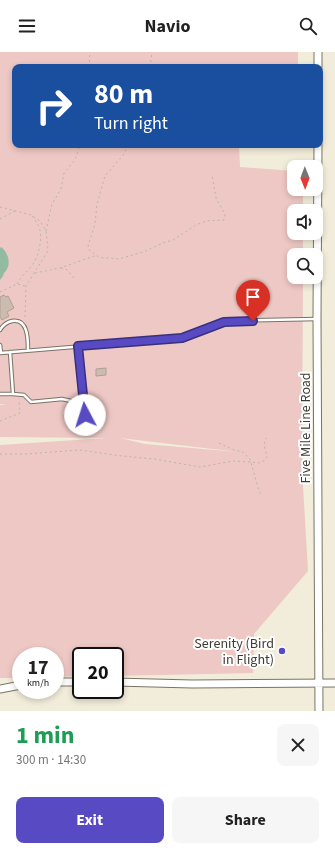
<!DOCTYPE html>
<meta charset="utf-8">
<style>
:root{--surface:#fff;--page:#f6f6f6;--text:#222;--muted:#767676;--accent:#584ac2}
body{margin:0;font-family:"Source Sans 3",sans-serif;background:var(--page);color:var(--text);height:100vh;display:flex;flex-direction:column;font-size:15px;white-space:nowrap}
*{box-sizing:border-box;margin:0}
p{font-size:13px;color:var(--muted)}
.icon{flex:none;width:22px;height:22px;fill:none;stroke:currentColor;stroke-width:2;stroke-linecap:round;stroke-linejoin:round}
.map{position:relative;height:659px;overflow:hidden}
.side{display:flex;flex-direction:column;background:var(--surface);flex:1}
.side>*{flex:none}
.banner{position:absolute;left:12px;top:12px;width:311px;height:84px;border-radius:8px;box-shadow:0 2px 6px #0003;background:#1a4fa0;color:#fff;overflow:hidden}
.needle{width:26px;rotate:179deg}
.tools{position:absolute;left:287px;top:108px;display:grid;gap:8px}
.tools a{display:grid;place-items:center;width:36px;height:36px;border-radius:8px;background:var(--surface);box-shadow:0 2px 6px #0003;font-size:20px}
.speed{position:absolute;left:12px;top:595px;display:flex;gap:8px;font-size:20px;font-weight:700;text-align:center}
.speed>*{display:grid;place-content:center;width:52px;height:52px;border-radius:50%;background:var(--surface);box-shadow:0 2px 6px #0003;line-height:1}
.speed small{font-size:10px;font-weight:400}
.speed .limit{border:2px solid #111;border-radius:6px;background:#fff;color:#111}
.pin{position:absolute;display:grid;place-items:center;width:34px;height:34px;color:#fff;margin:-41px -17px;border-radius:50% 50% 50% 0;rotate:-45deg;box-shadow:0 0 4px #0007}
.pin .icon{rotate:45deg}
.me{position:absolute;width:44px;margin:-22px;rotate:355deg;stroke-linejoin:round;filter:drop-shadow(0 0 3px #0008)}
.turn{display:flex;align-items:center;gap:14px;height:84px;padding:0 16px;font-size:18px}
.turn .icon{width:52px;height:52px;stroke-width:2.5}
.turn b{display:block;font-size:28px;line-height:34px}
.round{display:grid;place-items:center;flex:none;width:42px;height:42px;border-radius:8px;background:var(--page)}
.head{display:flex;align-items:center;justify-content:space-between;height:68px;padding:0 16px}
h1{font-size:24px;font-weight:700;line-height:30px;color:#1e9e55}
.primary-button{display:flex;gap:8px;margin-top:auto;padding:8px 16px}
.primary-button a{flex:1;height:46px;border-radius:8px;background:var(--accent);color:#fff;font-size:16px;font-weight:700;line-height:46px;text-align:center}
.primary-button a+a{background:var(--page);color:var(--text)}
header{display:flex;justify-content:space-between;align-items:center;height:52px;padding:0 16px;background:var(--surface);font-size:18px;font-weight:700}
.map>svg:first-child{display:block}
.green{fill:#eec8c4;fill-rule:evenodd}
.water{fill:#92bba2}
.building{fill:#ccbcb0;stroke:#af9f94}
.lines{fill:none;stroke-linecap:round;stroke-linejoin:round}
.service-casing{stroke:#797464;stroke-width:4.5}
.secondary-casing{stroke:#797464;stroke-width:9}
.path{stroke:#bab5a6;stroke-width:1;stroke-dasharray:2 3;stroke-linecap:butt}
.service{stroke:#fff;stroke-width:2.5}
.secondary{stroke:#fff;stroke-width:7}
.route-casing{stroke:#39307e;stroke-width:10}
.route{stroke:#584ac2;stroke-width:7}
.poi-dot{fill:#584ac2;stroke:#fff;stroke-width:1.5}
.labels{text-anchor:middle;stroke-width:4;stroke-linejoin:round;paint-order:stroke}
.street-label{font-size:14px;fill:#3e3b34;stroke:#fff}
.poi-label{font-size:14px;fill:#3e3b34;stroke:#fff;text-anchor:end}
</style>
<header><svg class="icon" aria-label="menu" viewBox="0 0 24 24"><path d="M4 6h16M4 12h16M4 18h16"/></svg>Navio<svg class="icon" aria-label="search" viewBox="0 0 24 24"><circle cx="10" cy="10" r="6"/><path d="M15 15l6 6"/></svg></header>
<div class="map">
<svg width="335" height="659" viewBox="0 0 335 659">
<rect width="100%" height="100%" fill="#f2ecda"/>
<path class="green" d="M0,0H298V15H15V93H239L240,115L294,119V137H303V159H294V181H303V203H294V225H303L302,417L308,519L254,582L253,621L115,624V604H81V624L55,625V604H21V626H0V393L107,386L0,385V353L6,352H0ZM120,386L238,400L145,392Z"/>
<path class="water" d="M1,195C9,201 12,214 4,221L3,224L0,228V196Z"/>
<path class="building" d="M4,243L6,245L8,244L14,256L7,260L9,264L2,268L0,265V245Z
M106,316V323L96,324V317Z"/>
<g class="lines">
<g class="service-casing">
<path id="service" d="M0,278C3,273 7,270 12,269C28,266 28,287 28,298
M0,293L1,301
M78,294L85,363
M10,300L13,342
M0,301L182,286L224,269L317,267
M0,342H13L24,343L31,350L62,347L71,349L84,350"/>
</g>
<g class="secondary-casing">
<path id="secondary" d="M318,15V0
M318,93L317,267L319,659
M55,630H81
M115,630L192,632L335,631
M0,637L21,633"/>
</g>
<path class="path" d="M89,15L90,0
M150,15L152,0
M128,93L124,102L105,124L97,152L95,172L88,194L89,198L99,205L103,206H110L119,207L143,200L163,191L173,188L196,173L206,169L224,168L225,162L216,146L212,123
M0,155L16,159L31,163L40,169L46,179L47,187L48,199L26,234L25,268
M0,167L15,159
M46,179L52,152L61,137L64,121L75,108L80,93
M61,216L66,217L74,226
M35,221L60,216L97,203
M17,232C21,224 28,219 33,212C39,202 42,189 40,178C39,173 35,168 32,164
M0,240L17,232L25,234
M0,369L20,361L19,347
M219,391L234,398L243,400L250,407L259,439L262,444
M0,402H26L80,398L122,404L154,407L200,415L233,409L251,410L260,411L265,408L267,405L264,393L266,386"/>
<use href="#service" class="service"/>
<use href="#secondary" class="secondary"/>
</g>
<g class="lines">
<g class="route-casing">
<path id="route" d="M85,363L78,294L182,286L224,270L253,269"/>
</g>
<use href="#route" class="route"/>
</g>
<circle class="poi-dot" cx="282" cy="599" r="4"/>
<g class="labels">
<g class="street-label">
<text transform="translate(305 376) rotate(-90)" y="5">Five Mile Line Road</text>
</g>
<g class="poi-label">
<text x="274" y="596">Serenity (Bird<tspan x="274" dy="16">in Flight)</tspan></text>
</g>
</g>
</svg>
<div class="tools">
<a><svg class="needle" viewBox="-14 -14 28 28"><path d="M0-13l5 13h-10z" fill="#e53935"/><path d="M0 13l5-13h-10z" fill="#767676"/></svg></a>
<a><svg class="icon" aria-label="sound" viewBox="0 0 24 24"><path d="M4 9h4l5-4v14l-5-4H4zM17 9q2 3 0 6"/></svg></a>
<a><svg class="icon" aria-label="search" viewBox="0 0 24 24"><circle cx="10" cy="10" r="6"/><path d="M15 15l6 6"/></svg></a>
</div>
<div class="speed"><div>17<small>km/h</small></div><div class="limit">20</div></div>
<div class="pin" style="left:253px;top:269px;background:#d93025"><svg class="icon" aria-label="arrive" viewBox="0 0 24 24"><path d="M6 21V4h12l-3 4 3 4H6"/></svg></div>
<svg class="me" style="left:85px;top:363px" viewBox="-20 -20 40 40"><circle r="19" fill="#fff"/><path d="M0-13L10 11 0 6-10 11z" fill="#584ac2"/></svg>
<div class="banner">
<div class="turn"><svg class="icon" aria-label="right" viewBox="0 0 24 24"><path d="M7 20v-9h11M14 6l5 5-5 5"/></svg><div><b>80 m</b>Turn right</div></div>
</div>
</div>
<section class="side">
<div class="head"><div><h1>1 min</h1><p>300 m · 14:30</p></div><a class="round"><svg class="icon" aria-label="close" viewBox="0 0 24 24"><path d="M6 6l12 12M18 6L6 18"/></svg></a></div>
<div class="primary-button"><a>Exit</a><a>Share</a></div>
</section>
